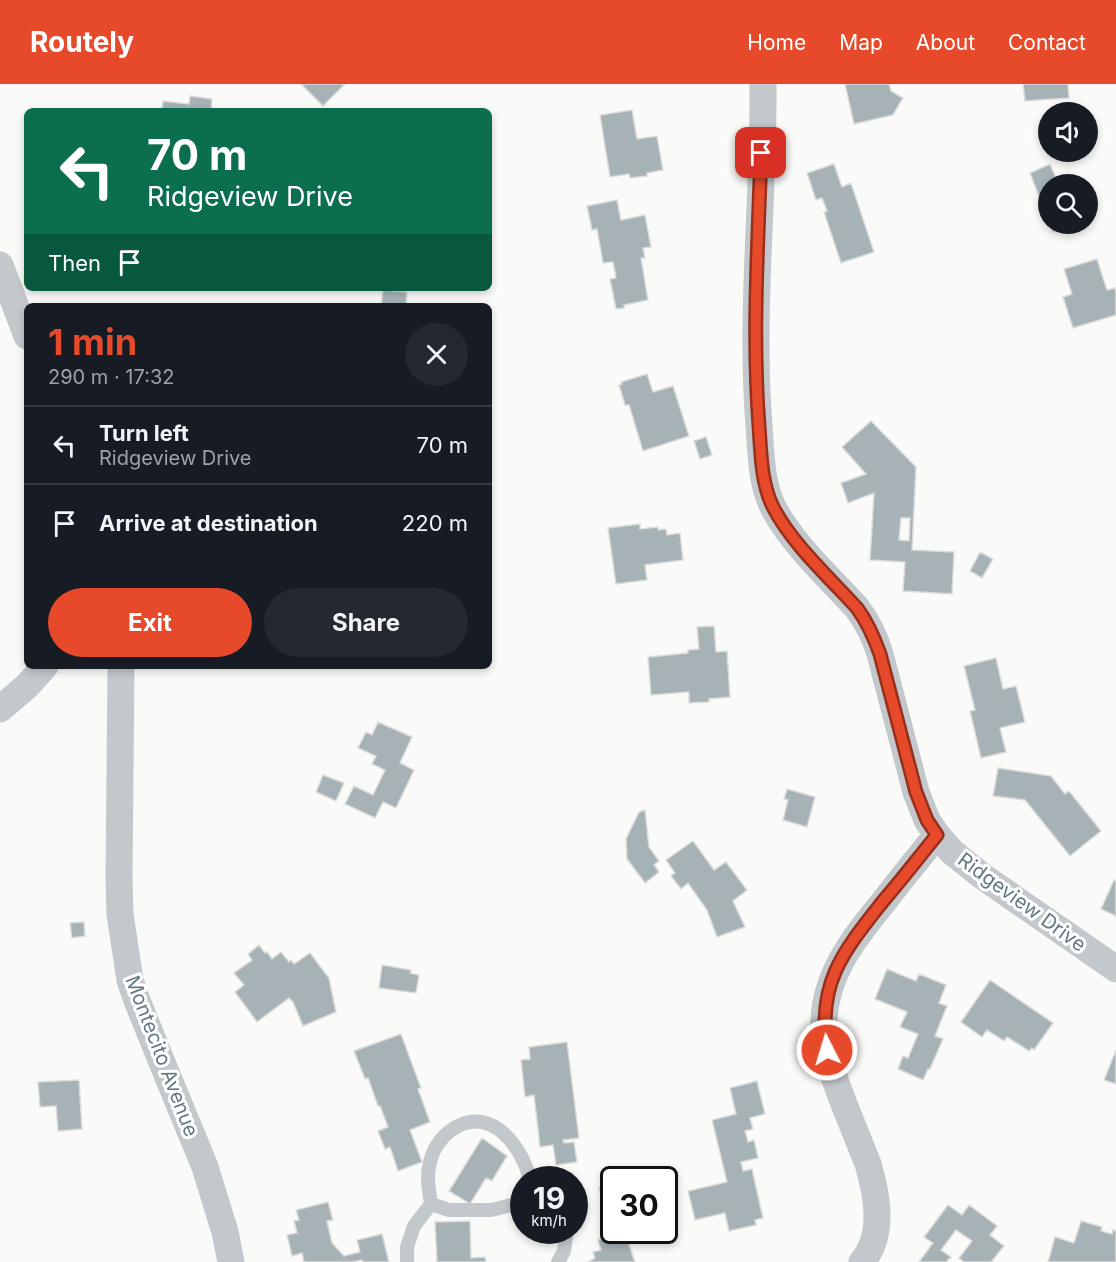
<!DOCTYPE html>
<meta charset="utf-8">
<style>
:root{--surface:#171b24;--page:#242831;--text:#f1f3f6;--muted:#9ea1a6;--line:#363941;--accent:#e74a2b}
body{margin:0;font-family:Inter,sans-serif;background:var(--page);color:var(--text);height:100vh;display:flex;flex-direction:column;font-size:22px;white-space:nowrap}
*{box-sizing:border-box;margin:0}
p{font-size:20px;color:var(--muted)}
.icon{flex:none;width:33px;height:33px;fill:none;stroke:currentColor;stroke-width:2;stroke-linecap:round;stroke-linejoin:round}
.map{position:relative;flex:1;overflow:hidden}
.drawer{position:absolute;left:24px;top:219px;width:468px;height:366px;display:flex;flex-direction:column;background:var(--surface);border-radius:9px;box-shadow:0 3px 9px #0003}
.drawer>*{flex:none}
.banner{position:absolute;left:24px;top:24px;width:468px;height:183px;border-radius:9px;box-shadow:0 3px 9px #0003;background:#0b6e4f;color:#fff;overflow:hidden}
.fabs{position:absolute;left:1038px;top:18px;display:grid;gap:12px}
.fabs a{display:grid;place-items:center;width:60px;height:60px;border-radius:50%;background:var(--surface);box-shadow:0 3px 9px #0003;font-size:30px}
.speed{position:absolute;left:510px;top:1082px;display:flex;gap:12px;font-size:30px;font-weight:700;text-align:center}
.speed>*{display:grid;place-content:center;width:78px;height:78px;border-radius:50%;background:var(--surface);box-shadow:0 3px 9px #0003;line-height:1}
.speed small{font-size:15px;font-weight:400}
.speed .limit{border:3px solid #111;border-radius:9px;background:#fff;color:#111}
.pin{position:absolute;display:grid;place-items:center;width:51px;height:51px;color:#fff;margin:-26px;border-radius:12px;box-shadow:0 3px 9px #0006}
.me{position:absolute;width:66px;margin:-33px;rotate:355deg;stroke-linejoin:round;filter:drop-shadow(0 0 4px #0008)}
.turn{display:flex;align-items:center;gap:21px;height:126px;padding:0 24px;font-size:27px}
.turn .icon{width:78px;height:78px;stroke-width:2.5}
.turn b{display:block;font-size:42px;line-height:51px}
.then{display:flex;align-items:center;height:57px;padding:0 24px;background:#0003;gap:12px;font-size:22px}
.round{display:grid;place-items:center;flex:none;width:63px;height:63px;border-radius:32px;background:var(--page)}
.head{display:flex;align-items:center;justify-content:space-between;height:102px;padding:0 24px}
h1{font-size:36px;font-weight:700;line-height:45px;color:var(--accent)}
.primary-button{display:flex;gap:12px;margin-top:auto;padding:12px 24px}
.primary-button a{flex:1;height:69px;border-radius:36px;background:var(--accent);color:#fff;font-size:24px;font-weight:700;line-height:69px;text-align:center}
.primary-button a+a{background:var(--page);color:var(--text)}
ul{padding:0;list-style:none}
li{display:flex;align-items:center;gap:18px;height:78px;padding:0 24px;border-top:2px solid var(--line)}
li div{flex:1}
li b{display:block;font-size:22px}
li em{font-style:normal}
header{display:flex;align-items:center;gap:36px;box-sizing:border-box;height:84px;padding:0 30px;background:var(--accent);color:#fff}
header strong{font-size:28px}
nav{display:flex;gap:33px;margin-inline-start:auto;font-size:21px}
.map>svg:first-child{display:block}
.building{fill:#a7b2b7;stroke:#dcdcda;stroke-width:1.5;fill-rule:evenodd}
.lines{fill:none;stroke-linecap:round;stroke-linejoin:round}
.service{stroke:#c3c8cc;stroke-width:14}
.minor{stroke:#c3c8cc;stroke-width:27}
.route-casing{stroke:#96301c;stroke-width:15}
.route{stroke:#e74a2b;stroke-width:10}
.labels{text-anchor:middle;stroke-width:6;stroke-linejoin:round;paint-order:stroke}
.street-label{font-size:20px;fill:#647883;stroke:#fff}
</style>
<header>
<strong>Routely</strong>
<nav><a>Home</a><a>Map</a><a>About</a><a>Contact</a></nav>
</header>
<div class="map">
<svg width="1116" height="1178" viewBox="0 0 1116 1178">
<rect width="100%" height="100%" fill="#fafaf8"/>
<path class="building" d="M301,0H345L323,22Z
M845,0H889L891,7L903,14L893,31L854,40Z
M1023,0H1068L1069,14L1025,17Z
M190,12L212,15L211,27H162L163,17L189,20Z
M632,26L637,55L657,52L663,86L647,89V92L630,94L629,90L610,93L600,31Z
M834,80L842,103L851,99L874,168L841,179L824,128L827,127L822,114L816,116L807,89Z
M1050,80L1058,99L1067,96L1069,100H1048V136L1030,89Z
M617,116L621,136L645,131L651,163L643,164L645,174H641L648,216L624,221V224L616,225L610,195L616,194L613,178L603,179L597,145L592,146L587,122Z
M1050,140H1073L1053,148Z
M1097,175L1107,206L1115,204L1116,209V231L1073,244L1063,213L1072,210L1064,185Z
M383,206L407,208L406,222H381Z
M647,290L653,308L673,302L689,352L643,367L629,321H625L619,301L622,300L621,298Z
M871,337L916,383L912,466L954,468L952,510L903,507L905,478L870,476L874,409L848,419L841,399L866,390L842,363ZM901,434H910L909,457L899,456Z
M706,353L712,371L700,375L694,357Z
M640,440V445L658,443V446L666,445L667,451L680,449L683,476L645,481L647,496L616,500L608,444Z
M980,468L993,475L982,494L970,487Z
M714,542L716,568L727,567L730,613L709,615V618L689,619V608L651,611L648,573L688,569V566L699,565L697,543Z
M996,574L1003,605L1016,602L1025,638L1000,644L1006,668L981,674L970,627L975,626L964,582Z
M378,638L412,653L400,679L414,686L396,724L383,718L375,734L345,720L354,702L373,711L385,686L372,680L376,672L358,664L366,648L372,651Z
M998,684L1051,692L1065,710L1069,707L1101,747L1070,772L1025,716L993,712Z
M323,691L344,699L336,717L316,708Z
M787,705L815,713L807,743L783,736L788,716L784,715Z
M645,726L649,763L659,777L654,781L659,788L645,799L627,775L626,755L639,728Z
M693,757L714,786L726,778L747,806L733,817L745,843L717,853L707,826L688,799L681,805L671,792L675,789L666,776Z
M1114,796L1116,797V832L1101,825Z
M84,838L85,852L72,854L70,839Z
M259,861L265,869L267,868L272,875L281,868L289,878L291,876L294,880L310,869L329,894L336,928L303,942L293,918L289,914L257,938L235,908L244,901L234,889L252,876L248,870Z
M382,881L411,886L410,889L419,891L416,909L379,904Z
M887,885L916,897L919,890L946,901L939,919L947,922L935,952L943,955L930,985H928L923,996L898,985L903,972L908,974L918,950L900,943L907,928L875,915Z
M990,896L1053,939L1034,966L1032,964L1029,967L1007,953L1004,957L987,946L982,953L961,938Z
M401,950L421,1004L418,1005L430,1038L410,1046L422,1078L398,1087L390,1063L385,1065L378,1047L388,1043L380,1022H378L368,994L365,995L354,967Z
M567,958L579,1054L563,1056L564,1059L574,1058L577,1078L556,1081L553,1061L540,1063L534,1011L525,1013L521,976L530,975L529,963Z
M1116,966V1000L1104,996Z
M79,996L82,1045L58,1047L56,1022L40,1023L38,998Z
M757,997L765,1030L750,1034L753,1045L745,1047L748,1058L754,1056L758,1074L741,1078L743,1087L752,1085L763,1134L755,1136L756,1141L729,1147L725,1129L695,1136L688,1107L727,1098L712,1036L736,1030L730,1004Z
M482,1054L507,1072L492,1097L486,1094L470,1120L449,1107Z
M614,1099V1146H634L636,1152L627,1155L635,1178H588L595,1174L593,1168L601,1166L598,1156L612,1150L605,1132L609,1131L599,1104Z
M328,1118L333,1136L327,1137L332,1159L344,1172L360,1168L357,1156L382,1150L389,1178H363L362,1176L352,1178H304L302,1169L292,1172L287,1151L297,1149L294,1137L299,1136L296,1126Z
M948,1121L962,1131L969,1121L997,1142L990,1151L1004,1162L992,1177L993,1178H964L959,1174L972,1157L956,1146L941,1166L951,1173L946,1178H919L933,1159L924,1153Z
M470,1137L471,1174L485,1173L486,1178H437L435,1138Z
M1081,1137L1102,1143L1101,1147L1112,1150L1113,1146L1116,1147V1178H1048L1055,1153L1074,1159Z"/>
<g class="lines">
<path class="service" d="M431,1120C429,1106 426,1092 430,1078C434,1062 443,1050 458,1042C494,1024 522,1064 530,1095
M407,1178V1163L414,1142L431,1120L449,1126H491L524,1118
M558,1178L564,1167L567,1146"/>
<path class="minor" d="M763,0C764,114 750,228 759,342C761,369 761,399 773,423C792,460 829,493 857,524C868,539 875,553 880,570L916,708L927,736L937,751L952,768L982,792L1116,885
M0,181L27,252
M121,582L119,794L120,830L130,896L136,914L161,976L205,1083L225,1148L231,1178
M0,625L27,602L45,582
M862,1178C885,1151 877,1111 868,1080C860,1060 852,1040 844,1020C835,996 825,971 824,945C822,893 854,854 885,816C902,794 919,773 937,751"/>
</g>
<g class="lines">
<g class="route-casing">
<path id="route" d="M761,69C758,160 752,251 759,342C761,369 761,399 773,423C792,460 829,493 857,524C868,539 874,553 880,570L916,708L927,736L937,751C919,773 902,795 884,816C844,867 817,897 827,966"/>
</g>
<use href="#route" class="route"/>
</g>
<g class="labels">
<g class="street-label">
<text transform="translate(1022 818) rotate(36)" y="7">Ridgeview Drive</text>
<text transform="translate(162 972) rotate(69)" y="7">Montecito Avenue</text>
</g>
</g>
</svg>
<div class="fabs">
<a><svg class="icon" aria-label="sound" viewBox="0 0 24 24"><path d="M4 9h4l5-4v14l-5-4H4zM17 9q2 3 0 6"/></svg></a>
<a><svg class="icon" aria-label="search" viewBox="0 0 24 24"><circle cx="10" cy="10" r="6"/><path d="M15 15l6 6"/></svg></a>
</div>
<div class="speed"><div>19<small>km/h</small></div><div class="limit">30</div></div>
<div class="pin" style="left:761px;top:69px;background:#d93025"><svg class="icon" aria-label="arrive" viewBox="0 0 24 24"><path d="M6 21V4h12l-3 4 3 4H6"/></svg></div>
<svg class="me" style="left:827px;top:966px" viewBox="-20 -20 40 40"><circle r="17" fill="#e74a2b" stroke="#fff" stroke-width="3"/><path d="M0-11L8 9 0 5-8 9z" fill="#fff"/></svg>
<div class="banner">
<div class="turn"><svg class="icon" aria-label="left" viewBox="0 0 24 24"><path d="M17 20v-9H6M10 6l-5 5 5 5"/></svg><div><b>70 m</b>Ridgeview Drive</div></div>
<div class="then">Then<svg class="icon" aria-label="arrive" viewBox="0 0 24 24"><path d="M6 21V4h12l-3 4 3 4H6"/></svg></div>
</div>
<section class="drawer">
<div class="head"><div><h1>1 min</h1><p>290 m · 17:32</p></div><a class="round"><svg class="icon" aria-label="close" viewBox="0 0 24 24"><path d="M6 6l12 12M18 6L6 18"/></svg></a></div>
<ul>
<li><svg class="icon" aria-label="left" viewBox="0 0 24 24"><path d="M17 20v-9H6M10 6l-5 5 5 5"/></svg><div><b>Turn left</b><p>Ridgeview Drive</p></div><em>70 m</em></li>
<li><svg class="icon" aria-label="arrive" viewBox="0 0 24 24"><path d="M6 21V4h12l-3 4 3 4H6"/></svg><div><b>Arrive at destination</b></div><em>220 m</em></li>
</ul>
<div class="primary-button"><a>Exit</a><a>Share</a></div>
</section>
</div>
